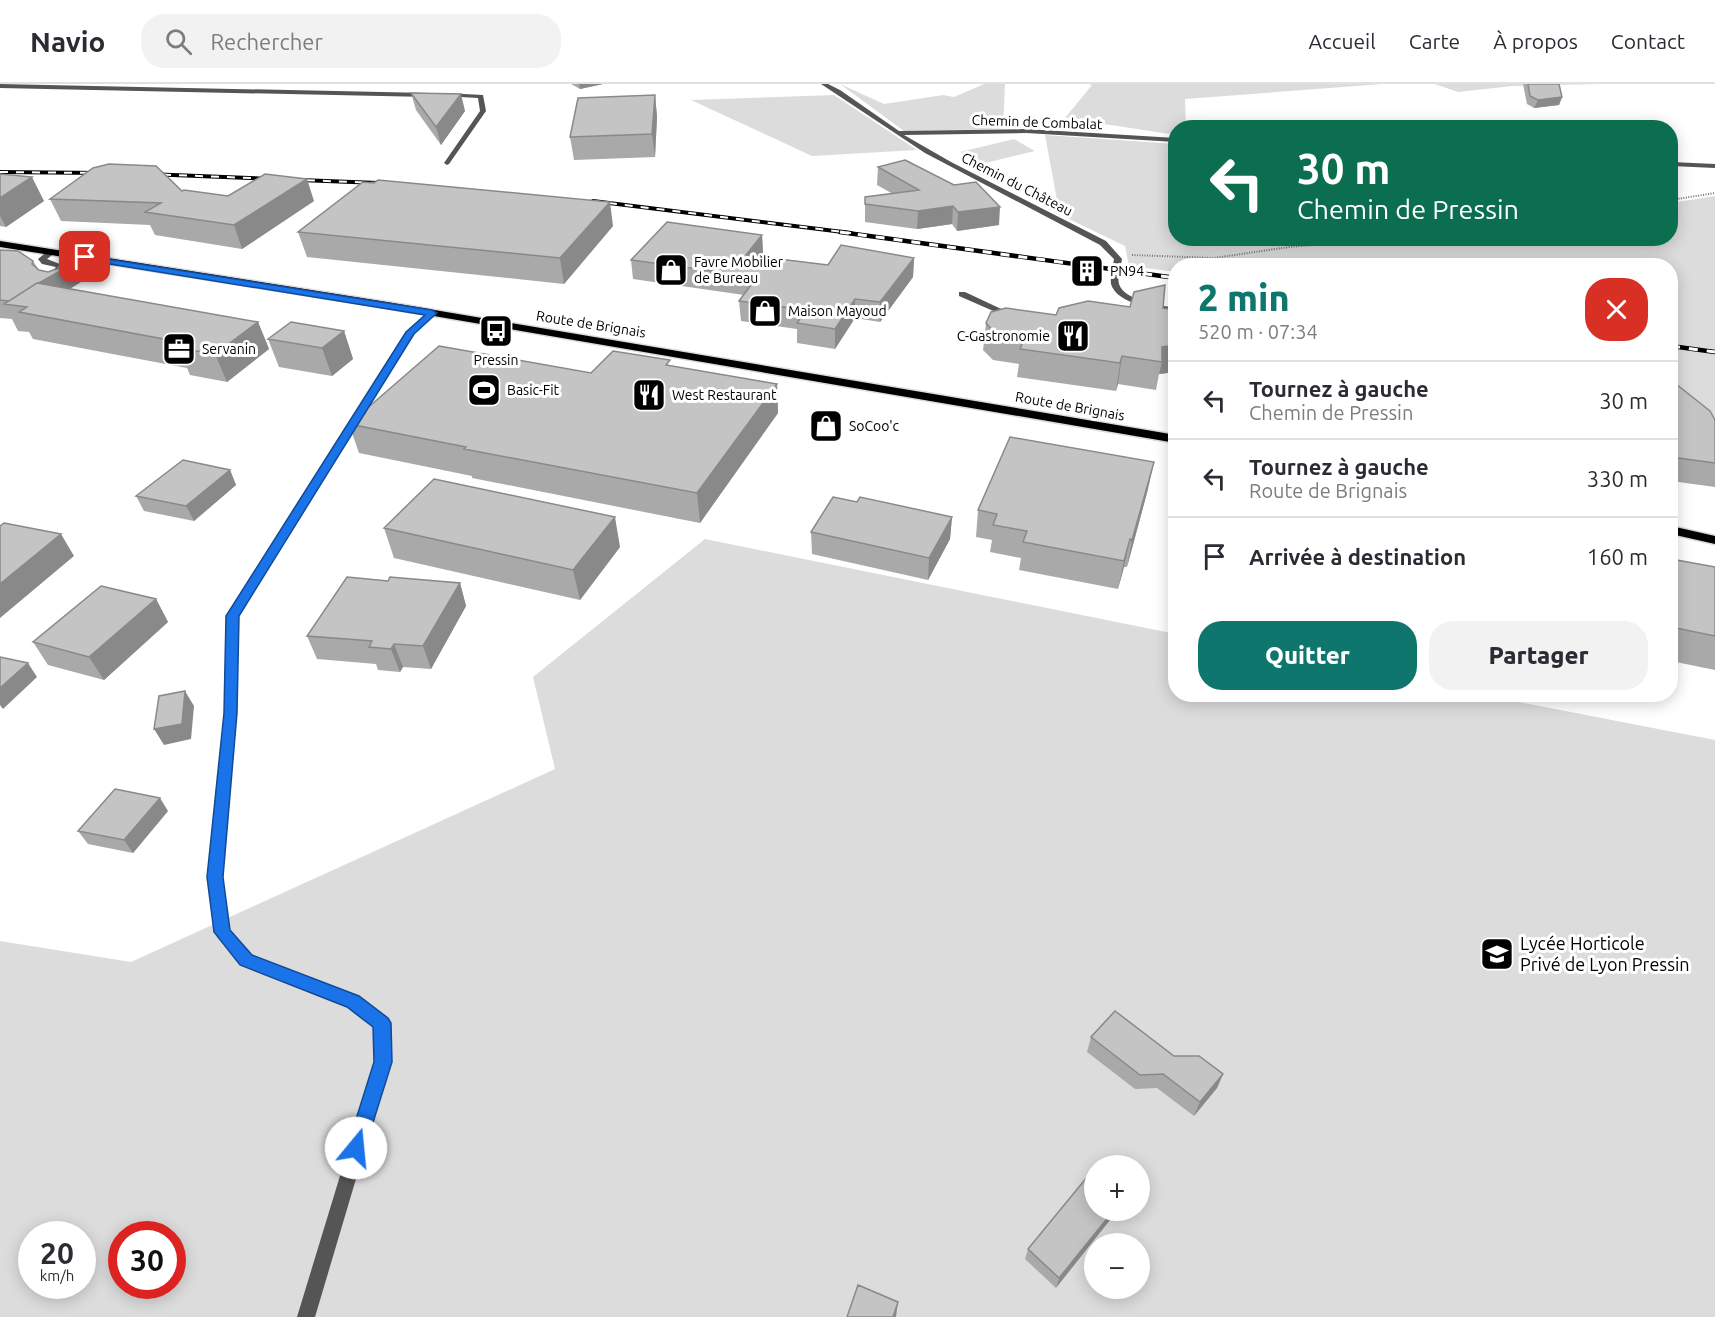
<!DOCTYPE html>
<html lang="fr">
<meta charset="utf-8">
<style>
:root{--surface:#fff;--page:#f2f2f3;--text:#2b2b33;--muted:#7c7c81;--line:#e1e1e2;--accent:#0f766e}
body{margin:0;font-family:Ubuntu,sans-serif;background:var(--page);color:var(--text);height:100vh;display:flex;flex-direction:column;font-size:22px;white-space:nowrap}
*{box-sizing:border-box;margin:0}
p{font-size:20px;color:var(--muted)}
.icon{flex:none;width:33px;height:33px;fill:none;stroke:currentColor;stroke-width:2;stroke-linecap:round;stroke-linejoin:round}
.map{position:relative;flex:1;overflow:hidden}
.sheet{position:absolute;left:1168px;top:174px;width:510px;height:444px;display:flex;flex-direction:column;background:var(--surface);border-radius:24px;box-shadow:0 3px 15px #0003}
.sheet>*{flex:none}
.top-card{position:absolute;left:1168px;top:36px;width:510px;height:126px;border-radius:24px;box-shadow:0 3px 15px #0003;background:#0b6e4f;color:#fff;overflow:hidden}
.controls{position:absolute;left:1084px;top:1071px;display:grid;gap:12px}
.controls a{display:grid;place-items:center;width:66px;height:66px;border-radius:50%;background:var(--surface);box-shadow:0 3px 15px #0003;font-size:30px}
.speed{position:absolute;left:18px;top:1137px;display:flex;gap:12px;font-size:30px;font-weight:700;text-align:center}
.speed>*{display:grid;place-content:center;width:78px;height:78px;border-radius:50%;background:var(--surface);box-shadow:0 3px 15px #0003;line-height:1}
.speed small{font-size:15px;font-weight:400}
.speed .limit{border:9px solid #d22;background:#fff;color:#111}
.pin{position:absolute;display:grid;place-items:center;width:51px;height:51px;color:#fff;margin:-26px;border-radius:12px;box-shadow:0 3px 9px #0006}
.me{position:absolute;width:66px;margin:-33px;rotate:17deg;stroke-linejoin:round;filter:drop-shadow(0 0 4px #0008)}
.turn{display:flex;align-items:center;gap:21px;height:126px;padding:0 30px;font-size:27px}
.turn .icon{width:78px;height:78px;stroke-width:2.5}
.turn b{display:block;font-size:42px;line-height:51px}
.round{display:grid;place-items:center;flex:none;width:63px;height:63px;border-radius:24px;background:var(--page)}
.summary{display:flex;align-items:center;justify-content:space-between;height:102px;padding:0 30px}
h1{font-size:36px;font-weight:800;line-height:45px;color:var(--accent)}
.primary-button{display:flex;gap:12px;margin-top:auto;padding:12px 30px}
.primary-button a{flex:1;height:69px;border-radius:24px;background:var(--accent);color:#fff;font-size:24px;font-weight:800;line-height:69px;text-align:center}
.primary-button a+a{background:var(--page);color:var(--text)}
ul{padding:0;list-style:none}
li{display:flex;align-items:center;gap:18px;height:78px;padding:0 30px;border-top:2px solid var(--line)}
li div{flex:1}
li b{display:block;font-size:22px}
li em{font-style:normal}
header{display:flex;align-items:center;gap:36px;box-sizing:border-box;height:84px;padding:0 30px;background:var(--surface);border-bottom:2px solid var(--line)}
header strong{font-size:28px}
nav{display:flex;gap:33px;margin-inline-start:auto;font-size:21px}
.search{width:420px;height:54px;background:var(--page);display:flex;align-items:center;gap:15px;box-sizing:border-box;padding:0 21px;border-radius:24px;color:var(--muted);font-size:22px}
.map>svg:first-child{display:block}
.green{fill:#dcdcdc;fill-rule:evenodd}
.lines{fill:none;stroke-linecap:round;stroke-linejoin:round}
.primary-casing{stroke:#dbdbdb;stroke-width:3}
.path{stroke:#777;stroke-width:2;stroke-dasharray:1 1.5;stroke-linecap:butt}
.lane{fill:#555;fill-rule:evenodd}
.street{fill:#555;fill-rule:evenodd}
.primary{fill:#000;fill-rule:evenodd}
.rail-far1-casing{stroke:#000;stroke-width:4}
.rail-casing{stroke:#000;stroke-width:4.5}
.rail-far1{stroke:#fff;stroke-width:2;stroke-dasharray:8;stroke-linecap:butt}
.rail{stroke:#fff;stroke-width:3;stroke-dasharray:9;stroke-linecap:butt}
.wall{fill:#a9a9a9}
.shaded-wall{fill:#898989}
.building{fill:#c4c4c4;stroke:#898989;stroke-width:1.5}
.route{fill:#1a73e8;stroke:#114b97;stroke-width:1.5}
.labels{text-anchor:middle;stroke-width:6;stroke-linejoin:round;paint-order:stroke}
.far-street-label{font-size:14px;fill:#000;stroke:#fff}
.far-poi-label{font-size:14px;fill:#000;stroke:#fff;text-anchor:start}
.near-poi-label{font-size:18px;fill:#000;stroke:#fff;text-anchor:start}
</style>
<header>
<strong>Navio</strong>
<div class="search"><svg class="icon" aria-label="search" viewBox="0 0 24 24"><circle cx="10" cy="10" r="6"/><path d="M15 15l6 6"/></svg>Rechercher</div>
<nav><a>Accueil</a><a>Carte</a><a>À propos</a><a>Contact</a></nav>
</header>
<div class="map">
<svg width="1715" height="1233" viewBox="0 0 1715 1233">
<rect width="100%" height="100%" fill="#fff"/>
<path class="green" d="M840,0L884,20L943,11L954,13L984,0H1005L1003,45L904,47Z
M1089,0H1382L1185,15L1186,43L1176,44V51L1065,34L1092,1Z
M1435,0H1599L1513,2L1458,8Z
M834,11L917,66L812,72L691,16Z
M1045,51L1176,60V154H1671V119L1715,112V342L1671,302V182H1176V188L1129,182L1125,162L1042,122L1057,116Z
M1014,55L1035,67L981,80L960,68Z
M705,455L1176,550V610L1482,611L1715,656V1233H0V857L131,878L555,685L533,593ZM1095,1082H1140V1126H1095ZM32,1150H82V1202H32ZM122,1150H172V1202H122ZM1095,1160H1140V1204H1095Z"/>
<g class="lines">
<g class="primary-casing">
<path id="primary" d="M0,157L387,218L1176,351V359L387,224L0,163Z
M1671,442L1715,452V460L1671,450Z"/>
</g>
<path class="path" d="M1671,116L1715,109
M1132,171L1214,174L1289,163L1398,154"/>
<path class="lane" d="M49,166L56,168L47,175L65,182L55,195H52L48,193L56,183L42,180L38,175Z
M98,174L105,176L71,201H65V197Z"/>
<path class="street" d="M0,0L428,9L431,11L428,13L0,4Z
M821,0H828L840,6L899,47L1026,45L1176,54V58L1026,49L904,51L951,78L1106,157L1122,175C1121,183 1117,192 1119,200C1124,217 1161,221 1176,224V228C1158,225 1117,221 1111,200C1110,192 1113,183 1114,175L1100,161L925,69Z
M445,9L483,11L486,27L449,80L447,81L444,79L480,27L478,14L443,12Z
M1671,78L1715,80V84L1671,82Z
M959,208H965L1014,231L1007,233L959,212Z
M429,227L436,229L413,250L238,532L237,629L222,793L229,846L251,872L358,913L387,934L390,939L391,977L315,1233H297L375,977L374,942L348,923L241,880L215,848L208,793L225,629L226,532L406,248Z"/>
<use href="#primary" class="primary"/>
<g class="rail-far1-casing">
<path id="rail-far1" d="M0,88L102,89
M147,90L378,99
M593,117L851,149"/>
</g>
<g class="rail-casing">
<path id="rail" d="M840,148L1176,194
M1671,262L1715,268"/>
</g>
<use href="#rail-far1" class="rail-far1"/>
<use href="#rail" class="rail"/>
</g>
<path class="wall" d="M571,0H603L580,5Z
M1523,0H1559L1562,13L1559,21L1534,24L1527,20Z
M411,9L465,27L441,61L416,26Z
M655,11L657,33L655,73L574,76L570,53Z
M878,83L999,141L957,147L952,140L917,145L865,138V113L893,110L877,101Z
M0,90L44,117L6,143L0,142Z
M182,107L228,112L314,117L242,165L155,151L150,141L61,137L50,115Z
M613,142L564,200L307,173L298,148Z
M762,151L763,169L761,172L828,181L914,174L913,193L880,238L855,234L835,265L797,259V245L741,237L739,217L744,211L633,195L631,176Z
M0,166L33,177L39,186L84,196L70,205L258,238L269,265L227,298L190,291L187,284L33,255L29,248L18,247L12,235L0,234Z
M1130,223L1163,224L1176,226V288L1159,290L1156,306L1118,300L1116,307L1017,293L1019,280L993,276L983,266L986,239Z
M344,247L353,275L332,292L279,283L268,255Z
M671,282L777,300L778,329L700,439L472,394V392L359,369L349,340L591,289Z
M1671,296L1715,336V403L1671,397Z
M230,386L236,401L194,437L144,427L136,412Z
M1148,405L1127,483H1124L1118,505L1019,486L1021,474L990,468L992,456L976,453L978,426Z
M857,418L952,433L950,455L928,496L812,470L811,448Z
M384,444L620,463L580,516L394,474Z
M1671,475L1715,483V586L1671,577Z
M388,497L460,499L466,522L431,585L403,583L400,588L378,586L376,580L317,575L307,552Z
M156,515L168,538L104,596L48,581L33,558Z
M168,727L133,769L88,760L78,747Z
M1091,953L1174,972L1223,990L1217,1004L1194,1032L1157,1004L1135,1005L1087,968Z
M1095,1087L1056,1204L1025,1175L1028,1165Z"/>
<path class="shaded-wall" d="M579,0H603L580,5Z
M461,10L465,27L441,61L436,43Z
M655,11L657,33L655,73L652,50Z
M1562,13L1559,21L1534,24L1538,16Z
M32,93L44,117L6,143L0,132V114Z
M307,95L314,117L242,165L234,141Z
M610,118L613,142L564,200L560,174Z
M953,122L952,140L917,145L918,127Z
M1000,123L999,141L957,147L958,128Z
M762,151L763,169L747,190L746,171Z
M914,174L913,193L880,238V218Z
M76,178L84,196L30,229L27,223L9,217Z
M855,215V234L835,265V245Z
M258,238L269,265L227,298L215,270Z
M344,247L353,275L332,292L322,264Z
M1176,261V288L1159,290L1162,278V263Z
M1122,272L1118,300L1116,307L1120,279Z
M777,300L778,329L700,439L697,409Z
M1154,378L1148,405L1127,483L1132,456Z
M230,386L236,401L194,437L186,422Z
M615,433L620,463L580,516L573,486Z
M952,433L950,455L928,496L929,474Z
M61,450L74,472L0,534V500Z
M1130,455L1124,483L1118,505L1124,477Z
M460,499L466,522L431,585L423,562Z
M156,515L168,538L104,596L89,573Z
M394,560L403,583L400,588L391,565Z
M28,579L37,593L3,625L0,621V604Z
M185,607L194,622L191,655L164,661L154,645Z
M160,714L168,727L133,769L124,756Z
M1223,990L1217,1004L1194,1032L1200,1018Z
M1114,1126H1118L1056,1204L1059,1194Z
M898,1218L896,1233H893Z"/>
<path class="building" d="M1528,0H1559L1562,13L1538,16L1530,12Z
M411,9L461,10L436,43Z
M655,11L652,50L570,53L578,14Z
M905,76L954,101L976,98L1000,123L958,128L953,122L918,127L865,120V113L919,106L878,83Z
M109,80L156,82L182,107L184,106L228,112L265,90L307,95L234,141L145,128L161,119L50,115L93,84Z
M0,90L32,93L0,114Z
M378,96L610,118L560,174L298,148L363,98L374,99Z
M667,138L762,151L746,171L828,181L841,161L914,174L880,218L855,215L835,245L797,239L806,226L739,217L757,193L631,176Z
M0,166L18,167L33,177L32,180L39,186L48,188L76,178L39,199H37L9,217L0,216Z
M61,179L69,181L57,185Z
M37,199L258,238L215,270L178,264L185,259L19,228L27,223L4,220Z
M1165,201L1163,224L1176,226V261L1162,263V278L1122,272L1120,279L1020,265L1025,253L995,249L986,239L991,228L1006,224L1056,231L1059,224L1088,217L1130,223L1134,208Z
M291,238L344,247L322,264L268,255Z
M439,262L591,289L613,267L670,276L666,281L777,300L697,409L464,365L466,363L349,340Z
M1671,296L1710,327L1715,336V379L1671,373Z
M1010,353L1154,378L1132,456L1130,455L1124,477L1023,458L1027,447L993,441L997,430L978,426Z
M183,376L230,386L186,422L136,412Z
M434,395L615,433L573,486L384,444Z
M833,413L857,418L860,413L952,433L929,474L811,448Z
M4,439L61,450L0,500V442Z
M1671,475L1715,483V552L1671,543Z
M347,493L388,497L390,493L460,499L423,562L394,560L391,565L369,563L372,557L307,552Z
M101,502L156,515L89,573L33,558Z
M0,573L28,579L0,604Z
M185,607L182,640L154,645L159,612Z
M115,705L160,714L124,756L78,747Z
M1115,927L1174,972H1199L1223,990L1200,1018L1163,990L1140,991L1091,953Z
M1093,1086L1095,1087V1126H1114L1059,1194L1028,1165Z
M858,1201L898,1218L893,1233H847Z"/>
<path class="route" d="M82,171L432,226L437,229L414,250L239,532L237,629L223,793L230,846L252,871L359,912L388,934L391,939L392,978L365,1064L363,1071L356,1073L349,1071L347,1064L374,978L373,943L347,923L240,881L214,848L207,793L224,629L226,532L406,248L425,231L85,176L82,175Z"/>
<defs>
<g id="shop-square" transform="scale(1.725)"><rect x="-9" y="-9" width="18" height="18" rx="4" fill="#000" stroke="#fff"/><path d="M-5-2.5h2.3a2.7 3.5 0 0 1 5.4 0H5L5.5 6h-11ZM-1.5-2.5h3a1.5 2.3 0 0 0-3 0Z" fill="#fff"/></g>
<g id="building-square" transform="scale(1.725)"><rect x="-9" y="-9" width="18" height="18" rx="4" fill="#000" stroke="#fff"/><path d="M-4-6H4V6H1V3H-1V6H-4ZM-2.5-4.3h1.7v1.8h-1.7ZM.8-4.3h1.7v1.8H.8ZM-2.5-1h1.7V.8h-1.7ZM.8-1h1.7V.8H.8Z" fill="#fff"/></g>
<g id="bus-square" transform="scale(1.725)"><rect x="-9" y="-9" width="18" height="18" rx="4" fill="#000" stroke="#fff"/><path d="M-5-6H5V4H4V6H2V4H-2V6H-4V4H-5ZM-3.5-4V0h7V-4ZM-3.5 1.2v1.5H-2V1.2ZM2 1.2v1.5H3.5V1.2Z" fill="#fff"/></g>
<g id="restaurant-square" transform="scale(1.725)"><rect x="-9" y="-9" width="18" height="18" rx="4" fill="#000" stroke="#fff"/><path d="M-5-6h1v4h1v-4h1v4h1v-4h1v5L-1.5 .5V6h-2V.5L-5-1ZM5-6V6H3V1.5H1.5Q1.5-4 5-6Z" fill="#fff"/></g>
<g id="office-square" transform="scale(1.725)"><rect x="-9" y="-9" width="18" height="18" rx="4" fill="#000" stroke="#fff"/><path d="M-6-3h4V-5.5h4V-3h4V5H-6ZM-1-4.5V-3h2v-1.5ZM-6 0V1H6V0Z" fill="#fff"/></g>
<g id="stadium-square" transform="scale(1.725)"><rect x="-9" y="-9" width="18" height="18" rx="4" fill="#000" stroke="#fff"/><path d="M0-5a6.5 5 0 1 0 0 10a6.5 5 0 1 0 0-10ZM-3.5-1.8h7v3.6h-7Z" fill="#fff"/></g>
<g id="school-square" transform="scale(1.725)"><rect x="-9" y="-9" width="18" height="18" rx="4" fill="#000" stroke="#fff"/><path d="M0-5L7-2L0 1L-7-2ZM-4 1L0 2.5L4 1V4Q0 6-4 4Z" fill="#fff"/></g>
</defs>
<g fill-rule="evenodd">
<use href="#shop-square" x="671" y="186"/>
<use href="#building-square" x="1087" y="187"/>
<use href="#shop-square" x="765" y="227"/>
<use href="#bus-square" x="496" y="247"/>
<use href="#restaurant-square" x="1073" y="252"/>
<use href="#office-square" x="179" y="265"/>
<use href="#stadium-square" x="484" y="306"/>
<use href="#restaurant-square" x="649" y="311"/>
<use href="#shop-square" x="826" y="342"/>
<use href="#school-square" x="1497" y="870"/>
</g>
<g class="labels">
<g class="far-street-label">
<text transform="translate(1037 38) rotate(2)" y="5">Chemin de Combalat</text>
<text transform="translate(1017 100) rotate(27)" y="5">Chemin du Château</text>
<text transform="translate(591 240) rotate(9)" y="5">Route de Brignais</text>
<text transform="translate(1070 322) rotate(10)" y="5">Route de Brignais</text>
</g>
<g class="far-poi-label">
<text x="694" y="183">Favre Mobilier<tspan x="694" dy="16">de Bureau</tspan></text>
<text x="1110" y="192">PN94</text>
<text x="788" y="232">Maison Mayoud</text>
<text x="1050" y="257" text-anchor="end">C-Gastronomie</text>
<text x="202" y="270">Servanin</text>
<text x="496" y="281" text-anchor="middle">Pressin</text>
<text x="507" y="311">Basic-Fit</text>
<text x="672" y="316">West Restaurant</text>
<text x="849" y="347">SoCoo'c</text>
</g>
<g class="near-poi-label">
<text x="1520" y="866">Lycée Horticole<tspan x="1520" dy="21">Privé de Lyon Pressin</tspan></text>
</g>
</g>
</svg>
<div class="controls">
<a>+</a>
<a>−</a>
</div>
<div class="speed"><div>20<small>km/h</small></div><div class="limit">30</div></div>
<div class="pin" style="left:85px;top:173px;background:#d93025"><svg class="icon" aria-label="arrive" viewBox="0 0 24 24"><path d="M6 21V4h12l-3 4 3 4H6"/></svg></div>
<svg class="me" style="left:356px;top:1064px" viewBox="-20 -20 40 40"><circle r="19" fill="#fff"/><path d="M0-13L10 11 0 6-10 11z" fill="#1a73e8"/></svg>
<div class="top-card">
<div class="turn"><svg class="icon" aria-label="left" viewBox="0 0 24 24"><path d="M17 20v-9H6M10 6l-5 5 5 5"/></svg><div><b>30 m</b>Chemin de Pressin</div></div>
</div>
<section class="sheet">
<div class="summary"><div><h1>2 min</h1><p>520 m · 07:34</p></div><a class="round" style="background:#d93025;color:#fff"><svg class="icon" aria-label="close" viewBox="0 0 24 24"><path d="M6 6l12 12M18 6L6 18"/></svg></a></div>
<ul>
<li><svg class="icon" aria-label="left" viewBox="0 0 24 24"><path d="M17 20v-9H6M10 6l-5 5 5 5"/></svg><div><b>Tournez à gauche</b><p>Chemin de Pressin</p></div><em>30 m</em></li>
<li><svg class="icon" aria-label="left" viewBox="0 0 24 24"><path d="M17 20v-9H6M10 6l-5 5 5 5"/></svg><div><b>Tournez à gauche</b><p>Route de Brignais</p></div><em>330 m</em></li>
<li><svg class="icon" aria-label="arrive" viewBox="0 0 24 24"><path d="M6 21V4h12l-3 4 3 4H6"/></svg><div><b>Arrivée à destination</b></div><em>160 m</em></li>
</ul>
<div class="primary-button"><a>Quitter</a><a>Partager</a></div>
</section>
</div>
